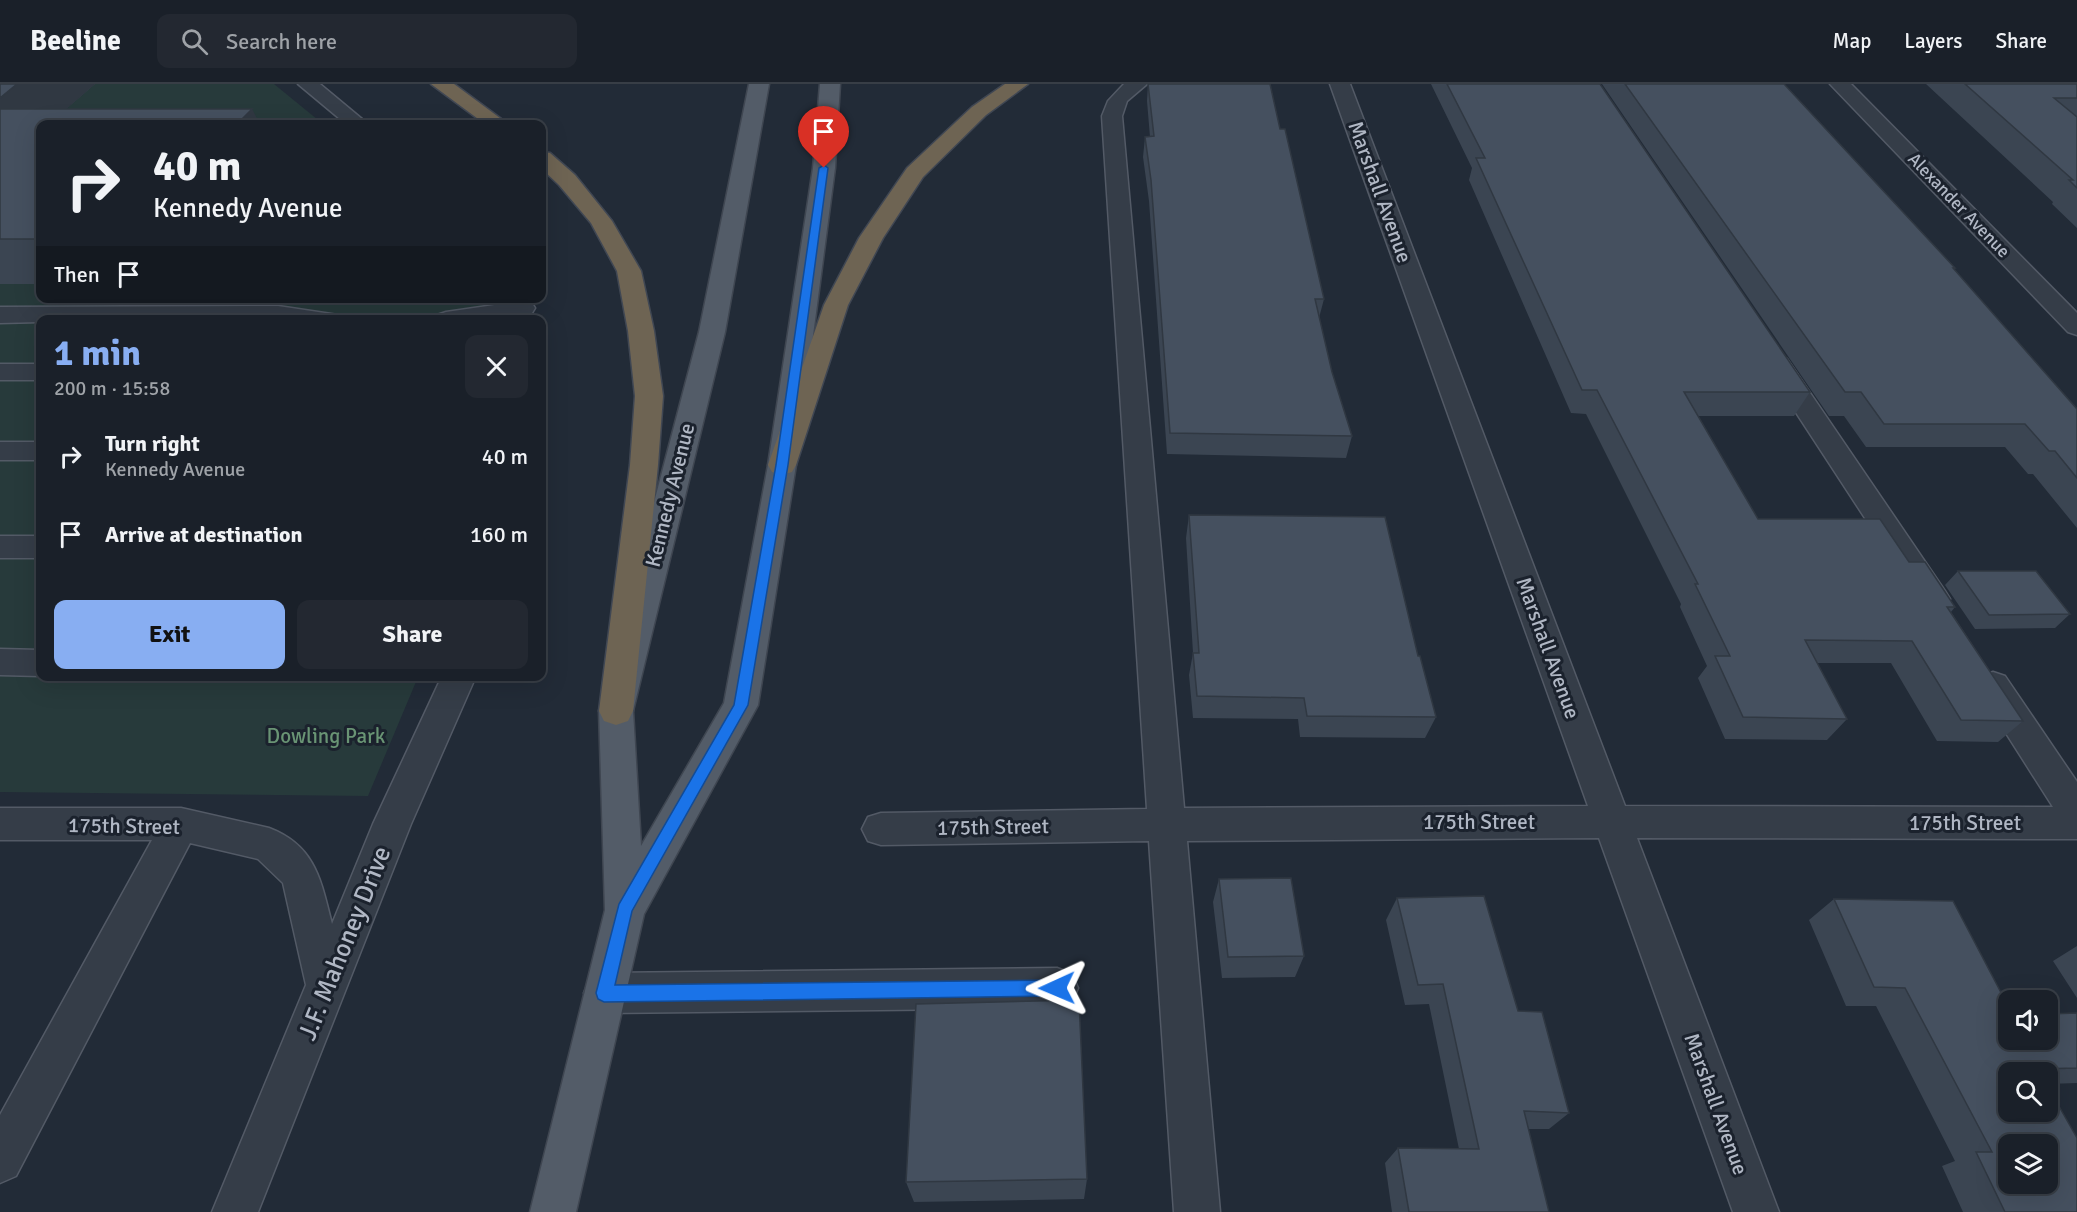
<!DOCTYPE html>
<meta charset="utf-8">
<style>
:root{--surface:#1a2029;--page:#232831;--text:#f1f3f6;--muted:#9fa3a8;--line:#383e46;--accent:#88aef2}
body{margin:0;font-family:Signika,sans-serif;background:var(--page);color:var(--text);height:100vh;display:flex;flex-direction:column;font-size:22px;white-space:nowrap}
*{box-sizing:border-box;margin:0}
p{font-size:20px;color:var(--muted)}
.icon{flex:none;width:33px;height:33px;fill:none;stroke:currentColor;stroke-width:2;stroke-linecap:round;stroke-linejoin:round}
.map{position:relative;flex:1;overflow:hidden}
.drawer{position:absolute;left:36px;top:231px;width:510px;height:366px;display:flex;flex-direction:column;background:var(--surface);border-radius:12px;box-shadow:0 6px 24px #0002,0 0 0 2px var(--line)}
.drawer>*{flex:none}
.top-card{position:absolute;left:36px;top:36px;width:510px;height:183px;border-radius:12px;box-shadow:0 6px 24px #0002,0 0 0 2px var(--line);background:#1a2029;color:var(--text);overflow:hidden}
.fabs{position:absolute;left:1998px;top:906px;display:grid;gap:12px}
.fabs a{display:grid;place-items:center;width:60px;height:60px;border-radius:12px;background:var(--surface);box-shadow:0 6px 24px #0002,0 0 0 2px var(--line);font-size:30px}
.pin{position:absolute;display:grid;place-items:center;width:51px;height:51px;color:#fff;margin:-62px -26px;border-radius:50% 50% 50% 0;rotate:-45deg;box-shadow:0 0 6px #0007}
.pin .icon{rotate:45deg}
.me{position:absolute;width:66px;margin:-33px;rotate:269deg;stroke-linejoin:round;filter:drop-shadow(0 0 4px #0008)}
.turn{display:flex;align-items:center;gap:21px;height:126px;padding:0 18px;font-size:27px}
.turn .icon{width:78px;height:78px;stroke-width:2.5}
.turn b{display:block;font-size:42px;line-height:51px}
.then{display:flex;align-items:center;height:57px;padding:0 18px;background:#0003;gap:12px;font-size:22px}
.round{display:grid;place-items:center;flex:none;width:63px;height:63px;border-radius:12px;background:var(--page)}
.head{display:flex;align-items:center;justify-content:space-between;height:102px;padding:0 18px}
h1{font-size:36px;font-weight:700;line-height:45px;color:var(--accent)}
.primary-button{display:flex;gap:12px;margin-top:auto;padding:12px 18px}
.primary-button a{flex:1;height:69px;border-radius:12px;background:var(--accent);color:#111;font-size:24px;font-weight:700;line-height:69px;text-align:center}
.primary-button a+a{background:var(--page);color:var(--text)}
ul{padding:0;list-style:none}
li{display:flex;align-items:center;gap:18px;height:78px;padding:0 18px}
li div{flex:1}
li b{display:block;font-size:22px}
li em{font-style:normal}
header{display:flex;align-items:center;gap:36px;box-sizing:border-box;height:84px;padding:0 30px;background:var(--surface);border-bottom:2px solid var(--line)}
header strong{font-size:28px}
nav{display:flex;gap:33px;margin-inline-start:auto;font-size:21px}
.search{width:420px;height:54px;background:var(--page);display:flex;align-items:center;gap:15px;box-sizing:border-box;padding:0 21px;border-radius:12px;color:var(--muted);font-size:22px}
.map>svg:first-child{display:block}
.green{fill:#273a3b}
.lines{fill:none;stroke-linecap:round;stroke-linejoin:round}
.minor-casing{stroke:#535a66;stroke-width:3}
.major-casing{stroke:#3f4651;stroke-width:3}
.highway-casing{stroke:#404753;stroke-width:3}
.minor{fill:#353d48;fill-rule:evenodd}
.major{fill:#535c68;fill-rule:evenodd}
.highway{fill:#6e6453;fill-rule:evenodd}
.wall{fill:#3b4552}
.shaded-wall{fill:#303842}
.building{fill:#45505f;stroke:#303842;stroke-width:1.5;fill-rule:evenodd}
.route{fill:#1a73e8;stroke:#114b97;stroke-width:1.5}
.labels{text-anchor:middle;stroke-width:6;stroke-linejoin:round;paint-order:stroke}
.far-street-label{font-size:18px;fill:#b0b7c4;stroke:#1b222d}
.street-label{font-size:21px;fill:#b0b7c4;stroke:#1b222d}
.park-label{font-size:21px;fill:#699474;stroke:#1b222d}
.near-street-label{font-size:26px;fill:#b0b7c4;stroke:#1b222d}
</style>
<header>
<strong>Beeline</strong>
<div class="search"><svg class="icon" aria-label="search" viewBox="0 0 24 24"><circle cx="10" cy="10" r="6"/><path d="M15 15l6 6"/></svg>Search here</div>
<nav><a>Map</a><a>Layers</a><a>Share</a></nav>
</header>
<div class="map">
<svg width="2077" height="1128" viewBox="0 0 2077 1128">
<rect width="100%" height="100%" fill="#222b37"/>
<path class="green" d="M0,0H274L323,40H40V214H491L499,235L40,236V592L418,593L368,712L0,708Z"/>
<g class="lines">
<g class="minor-casing">
<path id="minor" d="M298,0H320L368,40H346Z
M1124,0H1147L1127,17L1122,32L1184,724L1588,722L1330,0H1350L1625,722L2053,723L1976,602L1981,592L1993,588L2005,592L2077,698V755L1637,754L1779,1128H1733L1599,754L1187,757L1220,1128H1174L1149,757L881,761L868,757L862,745L868,733L881,729L1147,725L1102,32L1108,17Z
M1830,0H1851L2077,229V251L2068,248Z
M523,217L532,219L535,224L532,229L497,236H434L437,231L446,228Z
M278,222L338,231L341,236H40V238L0,239V223Z
M1778,273L1787,275L1945,507L1950,515L1945,523L1934,527L1923,523L1765,281L1769,275Z
M0,280H40V296H0Z
M0,358H40V376H0Z
M0,452H40V474H0Z
M0,565L40,566V592L0,591Z
M442,592H476L411,740L258,1128H212L306,901L283,799L258,775L190,759L16,1092L0,1099V1031L152,756H0V724H181L269,744C316,762 321,797 332,840L373,740Z
M1057,884L1072,890L1078,904L1072,918L1057,924L605,929L590,923L584,909L590,895L605,889Z"/>
</g>
<g class="major-casing">
<path id="major" d="M749,0H769L725,248L633,627L641,762L724,619L768,381L813,84L820,0H840L835,84L796,381L758,621L644,830L576,1128H530L605,826L599,627L699,248Z"/>
</g>
<g class="highway-casing">
<path id="highway" d="M431,0H454L508,40H485Z
M1005,0H1028L986,31L923,93L883,154L848,221L796,381L792,388L782,391L772,388L768,381L824,221L859,154L907,84L972,23Z
M542,68L550,69L575,91L612,137L641,187L654,247L663,312L658,381L633,627L628,637L616,641L604,637L599,627L630,381L635,312L628,247L617,187L591,139L559,101L542,85Z"/>
</g>
<use href="#minor" class="minor"/>
<use href="#major" class="major"/>
<use href="#highway" class="highway"/>
</g>
<path class="wall" d="M0,0H95L66,25L40,40V200H0Z
M1148,0H1270L1280,45L1324,215L1319,234L1332,288L1352,352L1346,374L1167,370L1149,117L1143,73L1145,53H1150L1147,17Z
M1431,0H1600L1810,308L1794,332H1697L1758,435L1909,478L1955,523L1951,528L2023,637L1998,658L1937,657L1891,579H1817L1847,635L1827,656L1725,655L1698,594L1707,582L1680,523L1681,520L1586,330L1571,329L1469,96L1472,84Z
M1602,0H1784L1955,184L1954,186L2077,325V444L2033,390H2028L2005,363H1866L1844,332H1829Z
M1926,0H2077V144L2052,120L2053,118Z
M1189,431L1418,572L1436,633L1425,654L1300,653L1298,635L1193,634L1189,591L1193,569L1186,454Z
M1958,487L2070,530L2055,544L1975,545L1945,501Z
M1219,795L1304,872L1295,893L1222,894L1213,818Z
M1397,814L1518,927L1569,1029L1549,1045H1528L1549,1128H1392L1385,1079L1398,1064L1459,1065L1429,920L1405,921L1386,836Z
M1834,815L2008,956L2077,929V999L2048,1000V988H2008L2077,1128H1963L1942,1082L1955,1077L1876,922H1846L1809,836Z
M2077,862V914L2053,877Z
M1087,1095L1084,1115L914,1118L906,1098Z"/>
<path class="shaded-wall" d="M17,0H95L49,40L0,45V14Z
M252,25L260,40H237Z"/>
<path class="building" d="M0,0H17L0,14Z
M1148,0H1270L1280,45H1285L1324,215H1315L1332,288L1352,352L1170,349L1151,96L1145,53L1154,52Z
M1447,0H1600L1810,308H1684L1758,435H1880L1909,478H1925L1955,523H1947L2023,637L1961,636L1912,557L1805,556L1847,635L1743,633L1715,572H1730L1695,500H1698L1597,306H1582L1476,74H1485Z
M1625,0H1784L1955,184H1953L2077,325V394L2055,367H2049L2025,340H1884L1861,308H1845Z
M1965,0H2077V14H2054L2077,33V104L2069,96H2073Z
M0,25H252L237,40H40V155H0Z
M1189,431L1385,433L1418,572H1420L1436,633L1307,632L1304,614L1197,612L1193,569H1199Z
M1958,487H2036L2070,530L1989,531Z
M1291,794L1304,872L1228,873L1219,795Z
M1484,812L1518,927L1542,928L1569,1029L1524,1027L1549,1128H1409L1398,1064L1479,1065L1443,900L1418,901L1397,814Z
M1834,815L1953,817L2008,922V956H2048V930L2077,929V984L2038,985L2039,988H2008V1028H2048V1003L2077,1054V1128H2005L1976,1068H1992L1905,904L1874,903ZM2008,1060H2048V1100H2008Z
M1079,916L1087,1095L906,1098L916,920Z"/>
<path class="route" d="M824,81L828,84L788,381L748,621L632,827L615,901L1057,896L1063,898L1066,904L1063,910L1057,912L604,918L598,915L596,909L619,820L734,621L776,381L819,84Z"/>
<g class="labels">
<g class="far-street-label">
<text transform="translate(1959 121) rotate(46)" y="6">Alexander Avenue</text>
</g>
<g class="street-label">
<text transform="translate(1380 108) rotate(70)" y="7">Marshall Avenue</text>
<text transform="translate(670 411) rotate(-76)" y="7">Kennedy Avenue</text>
<text transform="translate(1548 564) rotate(70)" y="7">Marshall Avenue</text>
<text x="1479" y="745">175th Street</text>
<text x="1965" y="746">175th Street</text>
<text transform="translate(124 742) rotate(1)" y="7">175th Street</text>
<text transform="translate(993 743) rotate(-1)" y="7">175th Street</text>
<text transform="translate(1716 1020) rotate(70)" y="7">Marshall Avenue</text>
</g>
<g class="park-label">
<text x="326" y="659">Dowling Park</text>
</g>
<g class="near-street-label">
<text transform="translate(344 859) rotate(-68)" y="9">J.F. Mahoney Drive</text>
</g>
</g>
</svg>
<div class="fabs">
<a><svg class="icon" aria-label="sound" viewBox="0 0 24 24"><path d="M4 9h4l5-4v14l-5-4H4zM17 9q2 3 0 6"/></svg></a>
<a><svg class="icon" aria-label="search" viewBox="0 0 24 24"><circle cx="10" cy="10" r="6"/><path d="M15 15l6 6"/></svg></a>
<a><svg class="icon" aria-label="layers" viewBox="0 0 24 24"><path d="M12 4l9 5-9 5-9-5zM3 14l9 5 9-5"/></svg></a>
</div>
<div class="pin" style="left:824px;top:84px;background:#d93025"><svg class="icon" aria-label="arrive" viewBox="0 0 24 24"><path d="M6 21V4h12l-3 4 3 4H6"/></svg></div>
<svg class="me" style="left:1057px;top:904px" viewBox="-20 -20 40 40"><path d="M0-17L14 15 0 8-14 15z" fill="#1a73e8" stroke="#fff" stroke-width="4"/></svg>
<div class="top-card">
<div class="turn"><svg class="icon" aria-label="right" viewBox="0 0 24 24"><path d="M7 20v-9h11M14 6l5 5-5 5"/></svg><div><b>40 m</b>Kennedy Avenue</div></div>
<div class="then">Then<svg class="icon" aria-label="arrive" viewBox="0 0 24 24"><path d="M6 21V4h12l-3 4 3 4H6"/></svg></div>
</div>
<section class="drawer">
<div class="head"><div><h1>1 min</h1><p>200 m · 15:58</p></div><a class="round"><svg class="icon" aria-label="close" viewBox="0 0 24 24"><path d="M6 6l12 12M18 6L6 18"/></svg></a></div>
<ul>
<li><svg class="icon" aria-label="right" viewBox="0 0 24 24"><path d="M7 20v-9h11M14 6l5 5-5 5"/></svg><div><b>Turn right</b><p>Kennedy Avenue</p></div><em>40 m</em></li>
<li><svg class="icon" aria-label="arrive" viewBox="0 0 24 24"><path d="M6 21V4h12l-3 4 3 4H6"/></svg><div><b>Arrive at destination</b></div><em>160 m</em></li>
</ul>
<div class="primary-button"><a>Exit</a><a>Share</a></div>
</section>
</div>
